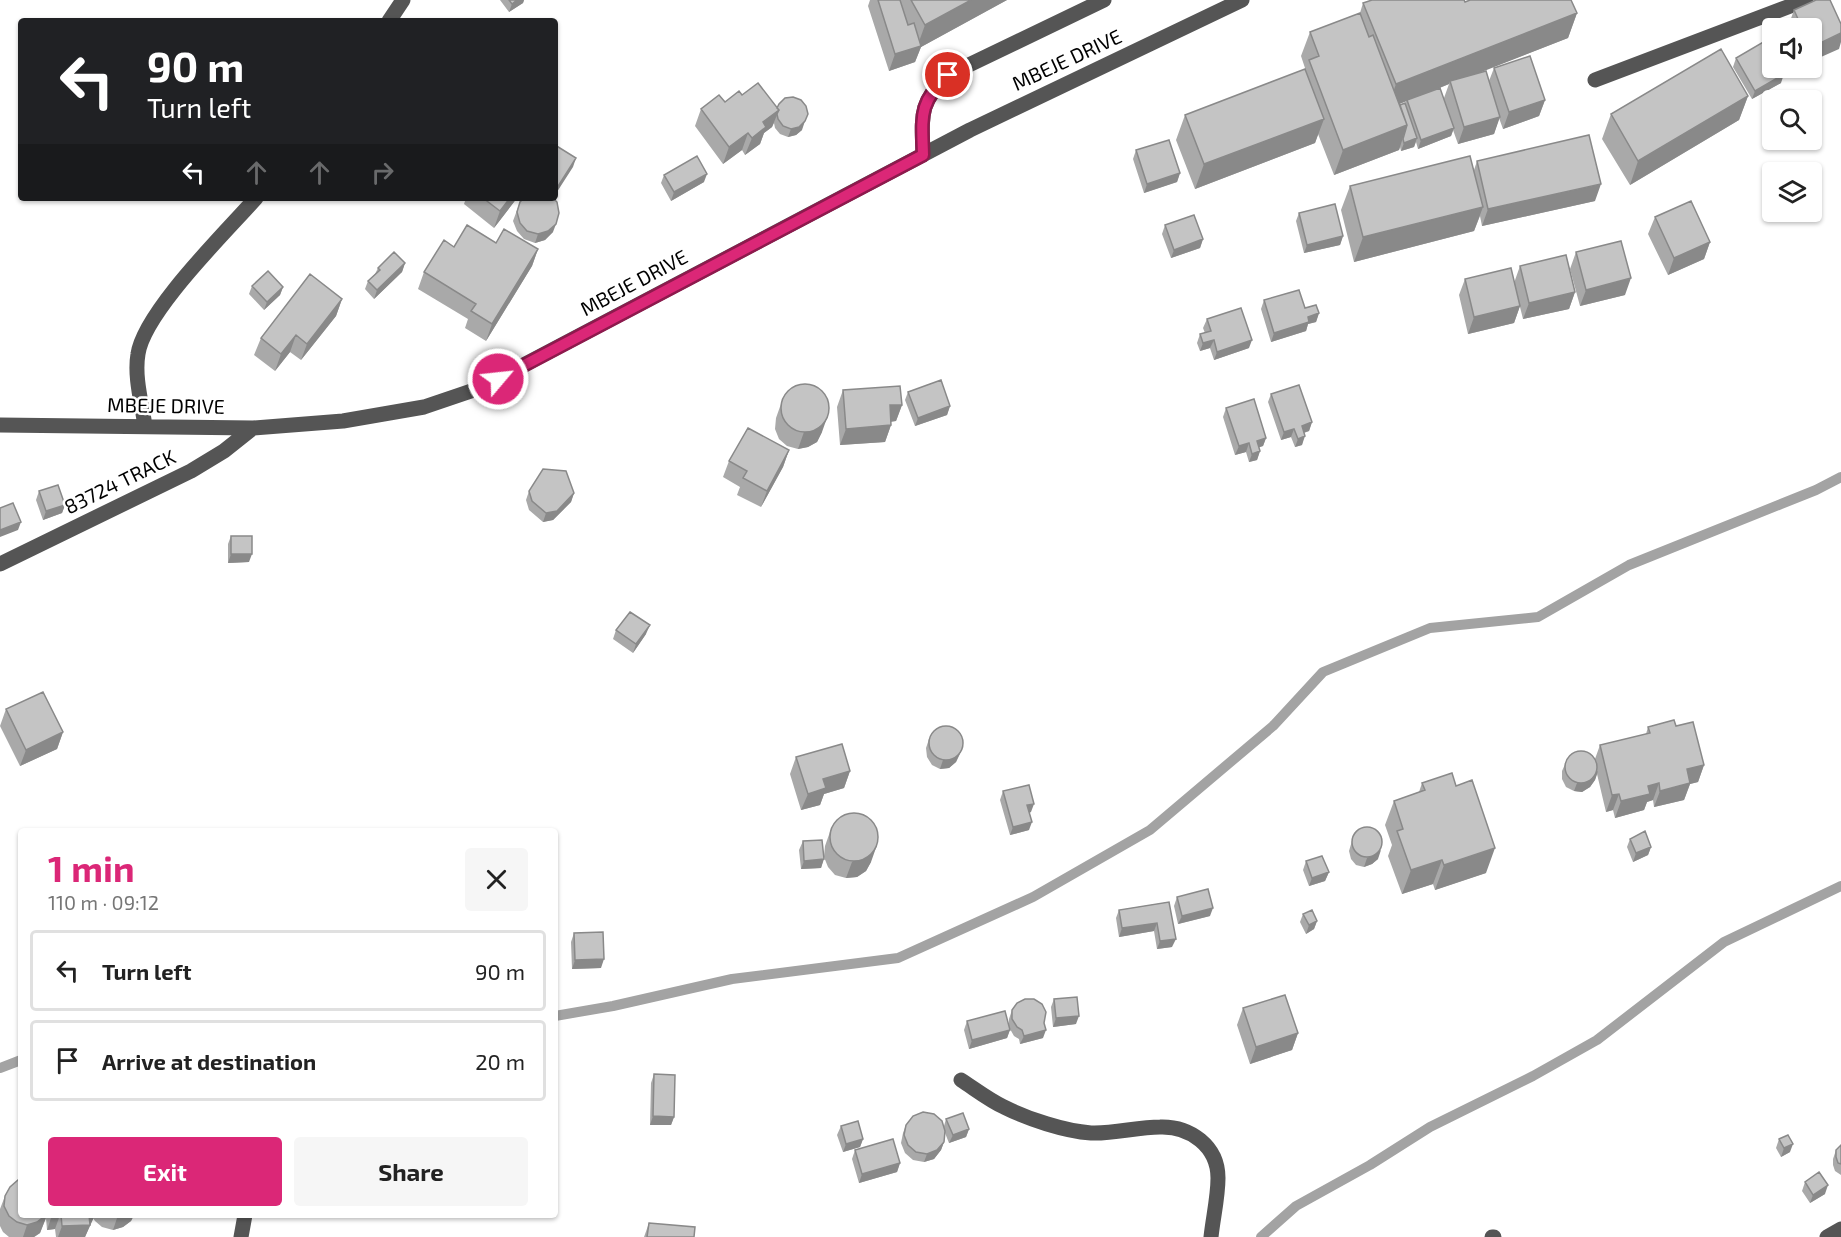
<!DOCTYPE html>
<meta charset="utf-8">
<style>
:root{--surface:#fff;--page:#f6f6f6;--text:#222;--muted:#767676;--line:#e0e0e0;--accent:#db2777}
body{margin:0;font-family:"Exo 2",sans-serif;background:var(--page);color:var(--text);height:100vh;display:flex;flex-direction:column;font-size:22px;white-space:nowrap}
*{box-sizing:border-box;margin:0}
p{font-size:20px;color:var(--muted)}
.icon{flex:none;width:33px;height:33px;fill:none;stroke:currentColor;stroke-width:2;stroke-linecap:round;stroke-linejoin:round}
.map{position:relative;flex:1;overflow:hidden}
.side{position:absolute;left:18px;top:828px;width:540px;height:390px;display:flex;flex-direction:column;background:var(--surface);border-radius:6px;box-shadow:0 2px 4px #0004}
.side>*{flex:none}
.top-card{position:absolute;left:18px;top:18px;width:540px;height:183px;border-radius:6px;box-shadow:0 2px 4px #0004;background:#202124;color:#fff;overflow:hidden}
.fabs{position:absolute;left:1762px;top:18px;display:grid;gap:12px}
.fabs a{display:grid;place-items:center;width:60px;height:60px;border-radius:6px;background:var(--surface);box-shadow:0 2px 4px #0004;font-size:30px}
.pin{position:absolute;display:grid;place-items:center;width:51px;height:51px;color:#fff;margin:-26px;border:3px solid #fff;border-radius:50%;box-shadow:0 2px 6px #0007}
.me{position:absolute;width:66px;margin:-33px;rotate:62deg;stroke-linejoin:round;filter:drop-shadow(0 0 4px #0008)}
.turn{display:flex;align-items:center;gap:21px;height:126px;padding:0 30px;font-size:27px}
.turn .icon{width:78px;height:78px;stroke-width:2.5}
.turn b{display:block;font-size:42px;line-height:51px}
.lanes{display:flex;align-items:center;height:57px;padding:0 30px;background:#0003;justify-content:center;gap:30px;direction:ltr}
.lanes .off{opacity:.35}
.round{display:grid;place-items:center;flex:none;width:63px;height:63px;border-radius:6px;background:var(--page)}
.head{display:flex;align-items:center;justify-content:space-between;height:102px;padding:0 30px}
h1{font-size:36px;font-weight:700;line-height:45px;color:var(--accent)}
.cta{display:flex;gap:12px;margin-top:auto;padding:12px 30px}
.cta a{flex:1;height:69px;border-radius:6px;background:var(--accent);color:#fff;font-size:24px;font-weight:700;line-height:69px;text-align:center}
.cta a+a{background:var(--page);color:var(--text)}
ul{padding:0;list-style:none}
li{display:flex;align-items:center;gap:18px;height:81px;margin:0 12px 9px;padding:0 18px;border:3px solid var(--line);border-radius:6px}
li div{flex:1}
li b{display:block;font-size:22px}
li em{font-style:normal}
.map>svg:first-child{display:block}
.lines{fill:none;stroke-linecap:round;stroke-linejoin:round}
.stream{stroke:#a3a3a3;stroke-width:10}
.minor{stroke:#555;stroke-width:15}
.wall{fill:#a9a9a9;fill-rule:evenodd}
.shaded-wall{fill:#898989}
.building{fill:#c4c4c4;stroke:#898989;stroke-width:1.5}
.route-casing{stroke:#8e194d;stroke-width:15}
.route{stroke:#db2777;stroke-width:10}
.labels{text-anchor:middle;stroke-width:5;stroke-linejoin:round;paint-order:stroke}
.street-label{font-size:20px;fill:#000;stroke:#fff}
</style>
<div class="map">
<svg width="1841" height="1237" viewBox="0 0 1841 1237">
<rect width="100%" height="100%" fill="#fff"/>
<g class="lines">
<path class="stream" d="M555,1016L613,1006L732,979L898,958L1033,897L1150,830L1273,726L1323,672L1430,628L1538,617L1629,565L1816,490L1841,477
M0,1068L21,1060
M1261,1237L1296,1206L1370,1165L1430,1127L1533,1076L1597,1040L1724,942L1841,886"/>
<path class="minor" d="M389,21L403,0
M1595,80L1806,0
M923,155C922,117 918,103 948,75L1104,0
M0,425L253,428L343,421L424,407L480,388L970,130L1242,0
M145,426C142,404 134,377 138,354C144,312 226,232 256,198
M0,564L191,471L224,451L253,428
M961,1080C975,1089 989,1100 1004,1107C1028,1119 1064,1131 1091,1133C1114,1134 1137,1127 1160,1127C1190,1126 1218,1146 1218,1178C1218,1197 1213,1218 1211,1237
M241,1237L245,1215
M1492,1237H1494
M1827,1237L1841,1229"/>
</g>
<path class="wall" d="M500,0H524L523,3L509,12Z
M870,0H1007L921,47L915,62L889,71L868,6Z
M1465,2L1577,13L1568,38L1477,73L1489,81L1494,68L1545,100L1539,116L1503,129L1499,118L1494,134L1458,144L1453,130L1451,136L1418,149L1416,142L1414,147L1401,151L1400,147L1399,150L1334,175L1318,134L1315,143L1195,189L1176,140L1185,115L1305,70V68L1301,56L1310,32L1360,13L1363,3ZM1449,84L1444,98L1430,92ZM1406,101L1405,104L1400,105L1399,104Z
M1794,10L1839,49L1812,28H1788V27Z
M1736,58L1781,83L1752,99L1733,67Z
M742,95L777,108L802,130L796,135L788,137L780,134L775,128L774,123L772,127L764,133L760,144L745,155L742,150L723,164L695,126L701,109L725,102Z
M1748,96L1739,120L1630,185L1602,139L1611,114Z
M1136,150L1180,173L1177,182L1144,193L1133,159Z
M21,152V164L18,160Z
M1477,161L1595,201L1482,226L1480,216L1474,231L1354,262L1341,210L1350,186L1474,170Z
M664,175L704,182L671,201L661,183Z
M466,198H517L494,228L464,204Z
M520,202L553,232L545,240L535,243L524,239L517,231L513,221Z
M1299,213L1343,236L1340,245L1304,253L1296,221Z
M1655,217L1710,242L1704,259L1668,275L1648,234Z
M1165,225L1203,239L1200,248L1171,258L1162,234Z
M496,243L538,249L532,266L486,341L465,328L468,319L418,289L424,272L454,247Z
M1576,252L1625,295L1580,306L1570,269Z
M405,263L402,272L374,299L365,289L368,281L375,274L378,268Z
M1520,266L1575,292L1569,309L1523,319L1514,283Z
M1465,279L1520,306L1514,323L1468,334L1459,295Z
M252,286L283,287L280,295L264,310L249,294Z
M342,299L336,316L301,360L290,352L275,371L254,355L261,338Z
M1264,300L1305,308L1319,313L1316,322L1308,324L1306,331L1271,342L1261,309Z
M1207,319L1249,348L1214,360L1210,348L1200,351L1197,343L1200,334L1205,333L1203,328Z
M843,390L902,405L896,421L891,422V425L885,442L840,445L837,407Z
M908,392L950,406L947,415L915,426L905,400Z
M1271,394L1312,422L1309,431L1304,433L1302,445L1295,447L1291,437L1281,440L1268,402Z
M782,401L822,432L817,442L808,447L798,449L787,446L779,439L775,429L776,418Z
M1226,408L1266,438L1263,446L1259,447L1260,451L1257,460L1249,462L1246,452L1235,455L1223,417Z
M789,450L783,467L761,507L737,495L740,487L723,477L729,461Z
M39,491L65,505L62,513L43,520L36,500Z
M529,491L574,493L571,502L553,520L543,522L529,510L526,500Z
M231,536L249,562L228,563V544Z
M616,630L646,634L633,653L613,639Z
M6,709L63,732L57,749L20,766L0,726Z
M1676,726L1704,765L1698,782L1690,784L1684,800L1654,807L1653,800L1647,802L1644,810L1615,818L1613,810L1606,812L1597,774L1595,780L1590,787L1582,792L1574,791L1566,787L1562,779V771L1566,762L1595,759L1600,745L1646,734L1648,727Z
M929,739L960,754L956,762L949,768L940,769L932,765L927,757L926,748Z
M796,757L850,771L844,788L824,794L820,805L801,810L790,774Z
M1422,783L1486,873L1435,890L1433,884L1402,894L1388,856L1392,845L1385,825L1394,801L1419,792Z
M1003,791L1031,812L1029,813V830L1010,835L1000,800Z
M831,829L871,862L866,871L857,877L846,878L835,875L828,867L824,857L821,868L801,869L799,850L803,841L824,856L825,846Z
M1354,834L1378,859L1372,864L1364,867L1356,865L1351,859L1349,851Z
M1630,839L1651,847L1648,855L1633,862L1627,847Z
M1306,861L1329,872L1325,881L1309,886L1303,870Z
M1177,897L1210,916L1178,924L1174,906Z
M1169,902L1172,947L1157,949L1154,931L1119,937L1116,918L1119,910Z
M1303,914L1317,921L1314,929L1306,934L1300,922Z
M574,933L601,968L572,969L571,942Z
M1054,999L1076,1024L1053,1027L1051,1007Z
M1243,1008L1298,1033L1292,1050L1250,1064L1237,1025Z
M1012,1010L1044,1023L1043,1038L1020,1044L1019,1039L1014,1036L1010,1029L1007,1038L969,1049L964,1030L967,1021L1009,1027V1019Z
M654,1074L674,1117L671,1125H650L651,1083Z
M946,1119L969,1129L966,1137L949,1143L945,1133L944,1142L941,1150L934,1159L924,1162L913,1160L905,1153L901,1143L903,1133L906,1125L944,1126Z
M841,1126L863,1139L860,1147L843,1152L837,1135Z
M1779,1139L1790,1152L1781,1157L1776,1148Z
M1841,1145V1175L1835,1171L1833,1165V1159L1836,1150Z
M855,1150L900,1163L897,1172L859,1183L852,1159Z
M1805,1182L1825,1194L1810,1203L1802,1191Z
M5,1196L21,1215H134L131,1221L123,1227L113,1230L102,1227L95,1221L93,1218L85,1237H56L55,1229L47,1230L46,1218L40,1233L34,1237H9L3,1232L0,1226V1209Z
M649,1223L694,1237H644Z"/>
<path class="shaded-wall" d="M517,0H524L523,3L509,12L512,4Z
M971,0H1007L921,47L915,62L889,71L895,54L917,47L925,25Z
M1577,13L1568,38L1451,84L1450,81L1449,84L1387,109L1396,84Z
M1841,33V42L1839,49L1812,61V47Z
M1784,74L1781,83L1752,99L1755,91Z
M1748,96L1739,120L1630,185L1638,161Z
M1545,100L1539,116L1503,129L1509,112Z
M779,110L772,127L764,133L760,144L745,155L752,138L763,122Z
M1500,117L1494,134L1458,144L1464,127Z
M1324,119L1315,143L1195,189L1204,164Z
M805,121L802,130L796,135L788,137L791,129Z
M1407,125L1399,150L1334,175L1343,150Z
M1454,128L1451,136L1418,149L1421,140Z
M748,133L742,150L723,164L729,147Z
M1417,138L1414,147L1401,151L1404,143Z
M576,158L573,167L555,195V191Z
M1180,173L1177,182L1144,193L1147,184Z
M707,174L704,182L671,201L674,192Z
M1601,184L1595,201L1482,226L1488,209Z
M510,198H517L494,228L500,211Z
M1483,207L1474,231L1354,262L1363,237Z
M556,224L553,232L545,240L535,243L538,234Z
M1343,236L1340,245L1304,253L1307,245Z
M1203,239L1200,248L1171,258L1174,250Z
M1710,242L1704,259L1668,275L1674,258Z
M538,249L532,266L486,341L492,324Z
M405,263L402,272L374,299L377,290Z
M1631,278L1625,295L1580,306L1586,290Z
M283,287L280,295L264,310L267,302Z
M1575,292L1569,309L1523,319L1529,303Z
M342,299L336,316L301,360L307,344Z
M1520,306L1514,323L1468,334L1474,317Z
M1319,313L1316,322L1308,324L1306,331L1271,342L1274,333L1308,317Z
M296,335L290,352L275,371L281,354Z
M1214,340L1210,348L1200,351L1203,343Z
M1252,340L1249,348L1214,360L1217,352Z
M890,405H902L896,421L884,422Z
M950,406L947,415L915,426L918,418Z
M828,415L822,432L817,442L808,447L798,449L804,432Z
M1312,422L1309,431L1299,434L1302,426Z
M891,425L885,442L840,445L846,429Z
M1294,429L1291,437L1281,440L1284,432Z
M1305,436L1302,445L1295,447L1298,439Z
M1266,438L1263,446L1254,449L1257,441Z
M1249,443L1246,452L1235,455L1239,446Z
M789,450L783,467L761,507L767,491Z
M1260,451L1257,460L1249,462L1252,454Z
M574,493L571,502L553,520L543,522L546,513Z
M65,505L62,513L43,520L46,511Z
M21,522L18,530L0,537V530Z
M231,554H252L249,562L228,563Z
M650,625L646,634L633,653L636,644Z
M63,732L57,749L20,766L26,750Z
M963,746L956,762L949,768L940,769L943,760Z
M1704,765L1698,782L1690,784L1684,800L1654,807L1660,791L1687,769Z
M850,771L844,788L824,794L820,805L801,810L808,794L823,779Z
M1598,771L1595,780L1590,787L1582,792L1574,791L1577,783Z
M1659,783L1653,800L1647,802L1644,810L1615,818L1621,801L1648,786Z
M1619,794L1613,810L1606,812L1612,795Z
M1034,804L1031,812L1024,814L1027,805Z
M1032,822L1029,830L1010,835L1013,827Z
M877,845L871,862L866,871L857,877L846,878L852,862Z
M1651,847L1648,855L1633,862L1636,853Z
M1495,848L1486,873L1435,890L1444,865Z
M1381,850L1378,859L1372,864L1364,867L1367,858Z
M824,859L821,868L801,869L804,861Z
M1442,860L1433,884L1402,894L1411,870Z
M1329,872L1325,881L1309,886L1312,878Z
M1213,908L1210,916L1178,924L1182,916Z
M1317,921L1314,929L1306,934L1309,925Z
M1157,923L1154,931L1119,937L1122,928Z
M1176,939L1172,947L1157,949L1160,941Z
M604,959L601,968L572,969L575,960Z
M1079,1016L1076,1024L1053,1027L1056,1018Z
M1010,1030L1007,1038L969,1049L972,1040Z
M1046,1030L1043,1038L1020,1044L1024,1036Z
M1298,1033L1292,1050L1250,1064L1256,1047Z
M653,1116L674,1117L671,1125H650Z
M969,1129L966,1137L949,1143L953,1135Z
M863,1139L860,1147L843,1152L846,1144Z
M944,1142L941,1150L934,1159L924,1162L927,1154Z
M1793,1144L1790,1152L1781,1157L1784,1148Z
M900,1163L897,1172L859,1183L862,1174Z
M1828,1185L1825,1194L1810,1203L1813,1195Z
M47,1215L40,1233L34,1237H23L27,1225Z
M52,1215H60L55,1229L47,1230Z
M87,1215H95L85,1237H58L62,1226Z
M118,1215H134L131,1221L123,1227L113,1230Z"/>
<path class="building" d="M509,0H517L512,4Z
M878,0H900L908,25L914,23L921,46L895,54Z
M911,0H971L925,25Z
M1372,0H1464L1465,2L1470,0H1571L1577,13L1396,84L1363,3Z
M1816,0H1830L1841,24V33L1812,47V28H1802L1794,10Z
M1360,13L1369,37L1373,35L1407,125L1343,150L1309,60L1319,56L1310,32Z
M1765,41L1773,56V68H1780L1784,74L1755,91L1736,58Z
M1721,49L1748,96L1638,161L1611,114Z
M1530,56L1545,100L1509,112L1494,68Z
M1305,69L1324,119L1204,164L1185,115Z
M1486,71L1500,117L1464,127L1450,81Z
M758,83L779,110L763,122L766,127L752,138L748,133L729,147L701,109L719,95L725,102L739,91L742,95Z
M1440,88L1454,128L1421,140L1407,100Z
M793,97L801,100L806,106L808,114L805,121L799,127L791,129L783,126L778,119L777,114L779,110L777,108L779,104L785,98Z
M1405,103L1417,138L1404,143L1403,139L1407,125L1400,105Z
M1589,135L1601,184L1488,209L1477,161Z
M1169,140L1180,173L1147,184L1136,150Z
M555,145L576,158L555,191Z
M697,156L707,174L674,192L664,175Z
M1470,156L1483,207L1363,237L1350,186Z
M483,198H510L500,211Z
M524,198H553L557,202L559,213L556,224L548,231L538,234L527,231L520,223L517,212L520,202Z
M1691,201L1710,242L1674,258L1655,217Z
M1335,204L1343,236L1307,245L1299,213Z
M1194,215L1203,239L1174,250L1165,225Z
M467,225L496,243L504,229L538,249L492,324L471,311L476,304L424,272L444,240L454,247Z
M1621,241L1631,278L1586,290L1576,252Z
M394,252L405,263L377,290L368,281L380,270L378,268Z
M1566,255L1575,292L1529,303L1520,266Z
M1511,268L1520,306L1474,317L1465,279Z
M268,271L283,287L267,302L252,286Z
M310,274L342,299L307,344L296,335L281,354L261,338Z
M1299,290L1305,308L1316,305L1319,313L1308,317L1309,322L1274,333L1264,300Z
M1241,308L1252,340L1217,352L1214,340L1203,343L1200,334L1211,331L1207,319Z
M941,380L950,406L918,418L908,392Z
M781 408a24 24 0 1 1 48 0a24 24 0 1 1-48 0Z
M1299,385L1312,422L1302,426L1305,436L1298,439L1294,429L1284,432L1271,394Z
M900,386L902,405H890L891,425L846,429L843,390Z
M1254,399L1266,438L1257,441L1260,451L1252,454L1249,443L1239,446L1226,408Z
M748,428L789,450L767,491L743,478L747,471L729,461Z
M543,469L566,471L574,493L557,511L546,513L532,501L529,491Z
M58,485L65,505L46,511L39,491Z
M13,503L21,522L0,530V508Z
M231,536H252V554H231Z
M630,612L650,625L636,644L616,630Z
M43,692L63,732L26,750L6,709Z
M1674,720L1676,726L1693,722L1704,765L1687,769L1690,783L1660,791L1659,783L1648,786L1650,794L1621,801L1619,794L1612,795L1600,745L1650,733L1648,727Z
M929 743a17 17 0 1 1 34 0a17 17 0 1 1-34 0Z
M842,744L850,771L823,779L826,788L808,794L796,757Z
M1565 767a16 16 0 1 1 32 0a16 16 0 1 1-32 0Z
M1452,773L1456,786L1472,780L1495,848L1444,865L1442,860L1411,870L1397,831L1403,829L1394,801L1425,790L1422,783Z
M1029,785L1034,804L1027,805L1032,822L1013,827L1003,791Z
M830 837a24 24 0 1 1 48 0a24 24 0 1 1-48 0Z
M1352 842a15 15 0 1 1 30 0a15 15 0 1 1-30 0Z
M1645,831L1651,847L1636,853L1630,839Z
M822,840L824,859L804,861L803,841Z
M1322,856L1329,872L1312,878L1306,861Z
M1208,889L1213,908L1182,916L1177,897Z
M1169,902L1176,939L1160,941L1157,923L1122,928L1119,910Z
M1312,910L1317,921L1309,925L1303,914Z
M603,932L604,959L575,960L574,933Z
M1285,995L1298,1033L1256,1047L1243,1008Z
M1077,997L1079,1016L1056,1018L1054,999Z
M1025,999H1034L1042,1004L1046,1012L1044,1023L1046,1030L1024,1036L1022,1030L1017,1027L1012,1019V1010L1017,1003Z
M1005,1011L1010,1030L972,1040L967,1021Z
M654,1074L675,1075L674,1117L653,1116Z
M923,1112L934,1114L942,1121L945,1131L944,1142L937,1150L927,1154L916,1152L908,1145L904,1135L906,1125L913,1116Z
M963,1113L969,1129L953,1135L946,1119Z
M858,1121L863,1139L846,1144L841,1126Z
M1788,1135L1793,1144L1784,1148L1779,1139Z
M893,1139L900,1163L862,1174L855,1150Z
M1841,1145V1164L1838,1163L1836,1157V1150Z
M1819,1172L1828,1185L1813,1195L1805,1182Z
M21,1179V1215H46L37,1222L27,1225L17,1222L9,1216L4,1206L5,1196L10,1187L18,1180Z
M61,1215H89L90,1225L62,1226Z
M649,1223L695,1227L694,1237H647Z"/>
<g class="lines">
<g class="route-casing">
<path id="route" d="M498,379L923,155C922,117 918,103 948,75"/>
</g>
<use href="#route" class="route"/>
</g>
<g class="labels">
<g class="street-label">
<text transform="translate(1067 60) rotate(-25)" y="7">MBEJE DRIVE</text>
<text transform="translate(634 283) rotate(-28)" y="7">MBEJE DRIVE</text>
<text transform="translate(166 406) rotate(1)" y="7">MBEJE DRIVE</text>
<text transform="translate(120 482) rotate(-26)" y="7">83724 TRACK</text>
</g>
</g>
</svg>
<div class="fabs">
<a><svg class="icon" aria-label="sound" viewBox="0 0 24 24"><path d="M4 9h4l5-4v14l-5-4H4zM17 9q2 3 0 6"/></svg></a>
<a><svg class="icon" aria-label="search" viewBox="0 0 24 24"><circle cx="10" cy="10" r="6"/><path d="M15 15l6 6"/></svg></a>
<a><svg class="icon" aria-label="layers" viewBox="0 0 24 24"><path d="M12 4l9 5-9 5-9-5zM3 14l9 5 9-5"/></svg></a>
</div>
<div class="pin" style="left:948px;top:75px;background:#d93025"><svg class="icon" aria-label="arrive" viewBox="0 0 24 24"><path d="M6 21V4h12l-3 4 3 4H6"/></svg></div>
<svg class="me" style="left:498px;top:379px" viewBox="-20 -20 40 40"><circle r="17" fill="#db2777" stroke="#fff" stroke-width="3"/><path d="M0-11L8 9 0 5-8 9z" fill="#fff"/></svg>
<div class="top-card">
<div class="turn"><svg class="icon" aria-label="left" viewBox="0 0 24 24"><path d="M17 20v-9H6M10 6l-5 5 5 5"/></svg><div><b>90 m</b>Turn left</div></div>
<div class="lanes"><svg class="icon" aria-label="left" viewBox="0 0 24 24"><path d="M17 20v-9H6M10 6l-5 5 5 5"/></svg><svg class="icon off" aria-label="ahead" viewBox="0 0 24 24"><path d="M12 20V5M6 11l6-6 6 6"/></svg><svg class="icon off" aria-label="ahead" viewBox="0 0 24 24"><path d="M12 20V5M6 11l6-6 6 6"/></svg><svg class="icon off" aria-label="right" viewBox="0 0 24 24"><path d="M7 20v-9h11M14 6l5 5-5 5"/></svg></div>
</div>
<section class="side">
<div class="head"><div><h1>1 min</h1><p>110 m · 09:12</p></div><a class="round"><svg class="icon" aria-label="close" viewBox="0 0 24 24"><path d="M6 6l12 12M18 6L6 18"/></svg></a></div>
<ul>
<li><svg class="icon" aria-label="left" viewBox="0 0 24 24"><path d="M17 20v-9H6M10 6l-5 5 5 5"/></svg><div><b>Turn left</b></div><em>90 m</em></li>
<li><svg class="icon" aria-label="arrive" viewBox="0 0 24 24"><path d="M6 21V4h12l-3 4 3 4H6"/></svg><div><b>Arrive at destination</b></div><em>20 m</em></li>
</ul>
<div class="cta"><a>Exit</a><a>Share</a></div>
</section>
</div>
